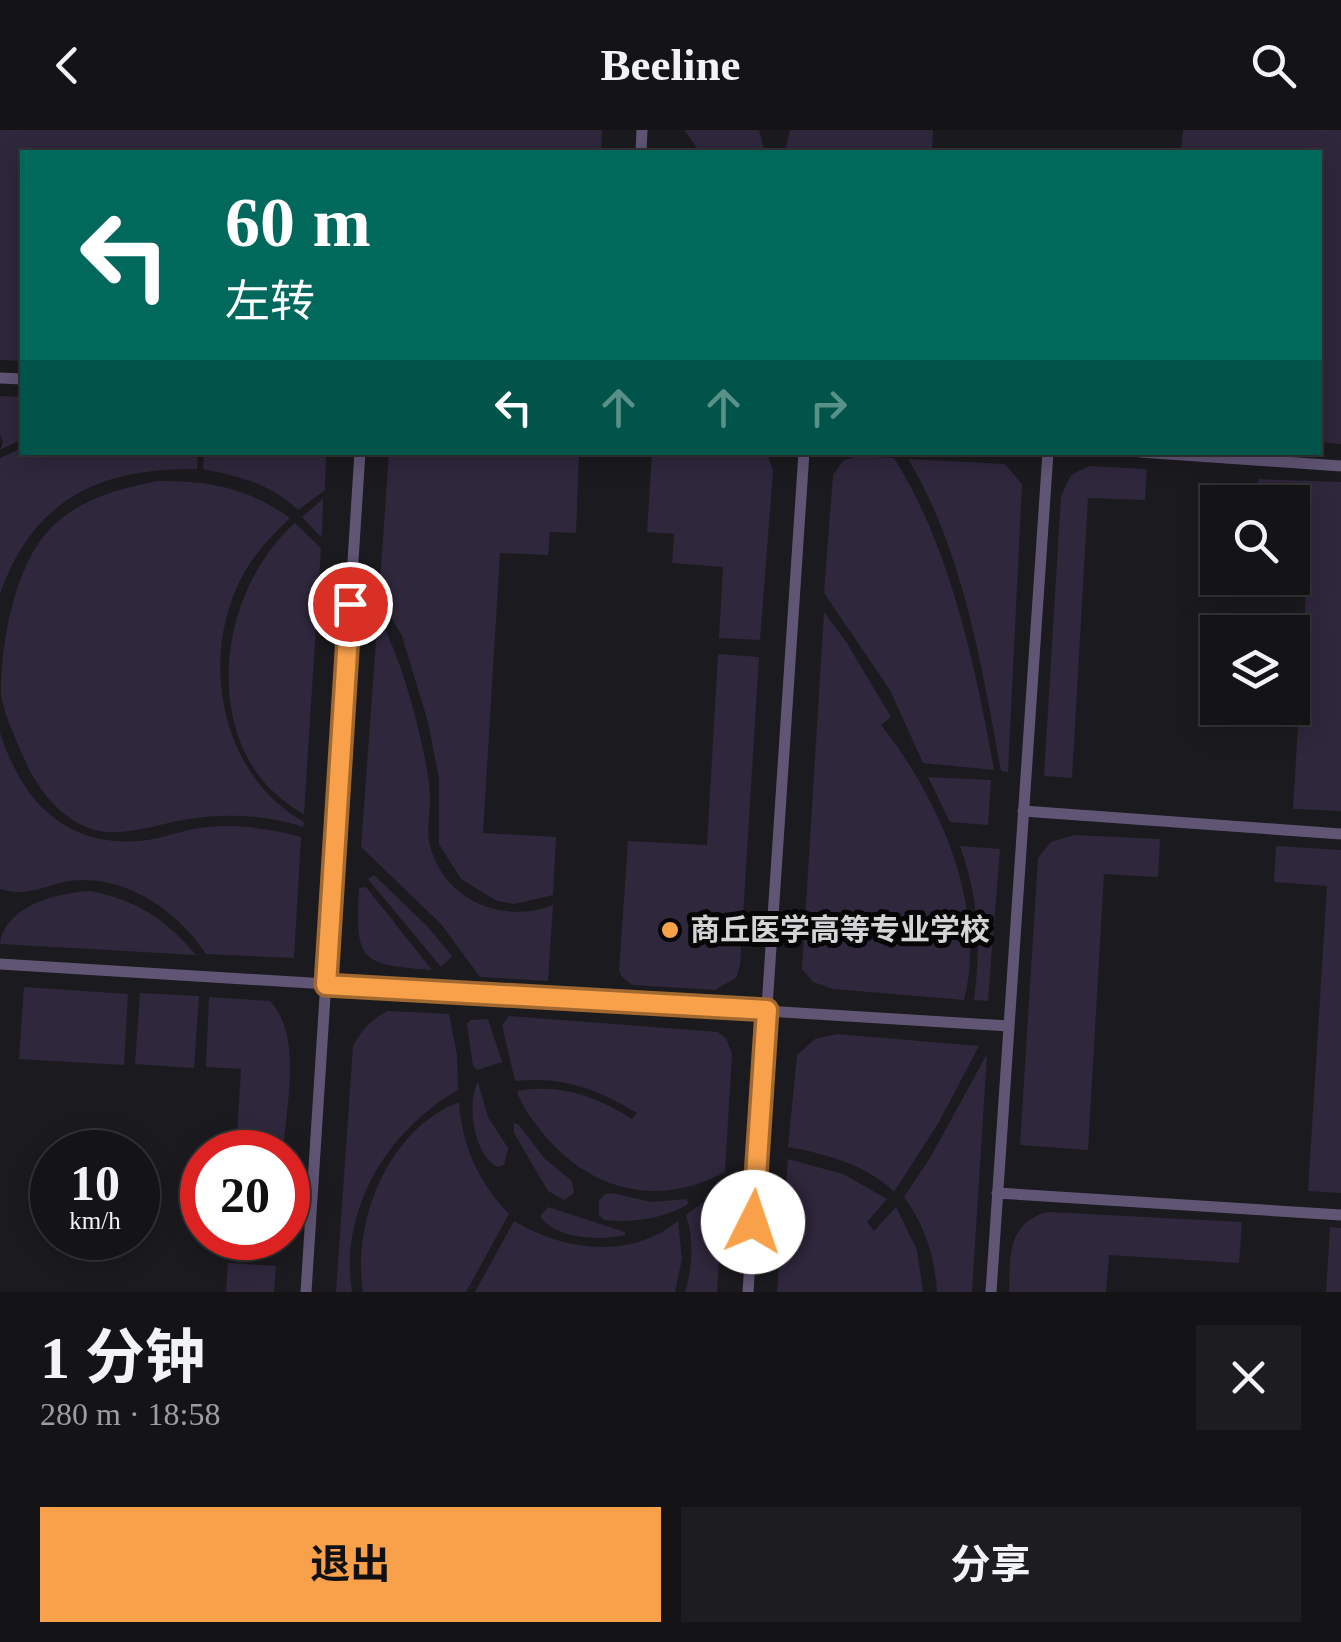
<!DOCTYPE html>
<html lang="zh">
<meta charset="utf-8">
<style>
:root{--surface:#141416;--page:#1d1d1f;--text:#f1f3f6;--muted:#9d9ea1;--line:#333335;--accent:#f8a14a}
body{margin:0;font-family:"Times New Roman","Noto Sans SC",serif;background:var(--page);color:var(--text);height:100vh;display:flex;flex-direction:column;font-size:38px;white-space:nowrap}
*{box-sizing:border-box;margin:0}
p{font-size:32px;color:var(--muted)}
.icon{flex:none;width:55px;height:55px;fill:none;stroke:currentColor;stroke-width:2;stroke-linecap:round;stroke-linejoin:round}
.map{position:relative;height:1162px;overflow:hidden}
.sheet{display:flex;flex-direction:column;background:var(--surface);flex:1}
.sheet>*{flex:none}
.banner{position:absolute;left:20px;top:20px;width:1302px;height:305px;border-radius:0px;box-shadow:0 5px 25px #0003,0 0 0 2px var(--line);background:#00695c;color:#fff;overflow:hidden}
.tools{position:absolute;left:1200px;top:355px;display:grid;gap:20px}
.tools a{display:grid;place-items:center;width:110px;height:110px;border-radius:0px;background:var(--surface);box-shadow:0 5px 25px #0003,0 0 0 2px var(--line);font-size:50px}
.speed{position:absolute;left:30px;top:1000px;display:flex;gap:20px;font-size:50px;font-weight:700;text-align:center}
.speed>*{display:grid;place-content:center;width:130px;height:130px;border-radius:50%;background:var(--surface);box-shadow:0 5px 25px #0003,0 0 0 2px var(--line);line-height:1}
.speed small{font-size:25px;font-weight:400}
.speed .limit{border:15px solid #d22;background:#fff;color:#111}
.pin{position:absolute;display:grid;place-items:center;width:85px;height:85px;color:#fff;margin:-42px;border:5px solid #fff;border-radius:50%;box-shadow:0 2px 10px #0007}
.me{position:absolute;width:110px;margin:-55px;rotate:4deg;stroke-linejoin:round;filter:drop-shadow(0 0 8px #0008)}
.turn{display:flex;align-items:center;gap:35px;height:210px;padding:0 40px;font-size:45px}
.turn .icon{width:130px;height:130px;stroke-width:2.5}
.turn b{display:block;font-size:70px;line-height:85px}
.lanes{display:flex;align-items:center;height:95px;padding:0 40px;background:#0003;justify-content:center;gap:50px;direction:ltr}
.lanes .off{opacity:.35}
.round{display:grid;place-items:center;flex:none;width:105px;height:105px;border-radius:0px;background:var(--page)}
.head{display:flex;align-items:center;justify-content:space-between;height:170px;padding:0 40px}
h1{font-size:60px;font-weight:700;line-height:75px}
.button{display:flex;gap:20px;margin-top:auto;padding:20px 40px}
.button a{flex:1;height:115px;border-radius:0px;background:var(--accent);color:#111;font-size:40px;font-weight:700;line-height:115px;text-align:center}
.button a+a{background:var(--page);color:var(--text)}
header{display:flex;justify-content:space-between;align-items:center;height:130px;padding:0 40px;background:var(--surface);font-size:45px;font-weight:700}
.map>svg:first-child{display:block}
.green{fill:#2f273c}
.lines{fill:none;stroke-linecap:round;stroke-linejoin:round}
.service{stroke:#605575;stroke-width:11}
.route-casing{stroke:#a16930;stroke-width:25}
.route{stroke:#f8a14a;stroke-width:18}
.poi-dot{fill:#f8a14a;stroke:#060607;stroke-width:4}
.labels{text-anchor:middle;stroke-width:10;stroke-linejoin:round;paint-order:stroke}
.poi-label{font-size:30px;font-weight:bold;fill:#d4d3d6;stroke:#060607;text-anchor:start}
</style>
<header><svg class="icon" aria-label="back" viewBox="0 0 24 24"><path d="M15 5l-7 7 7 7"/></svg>Beeline<svg class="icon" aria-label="search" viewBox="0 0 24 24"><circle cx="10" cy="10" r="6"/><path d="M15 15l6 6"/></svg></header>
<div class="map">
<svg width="1341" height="1162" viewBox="0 0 1341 1162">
<rect width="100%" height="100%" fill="#1b1a1e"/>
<path class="green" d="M0,0H602L601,22H22V231L0,230Z
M684,0H759L765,22H700Z
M790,0H933L932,22H785Z
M1183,0H1341V314L1320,312V22H1181Z
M0,266L22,267V309L0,320L3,312L0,304Z
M22,318V322L198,323L197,339C100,338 34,368 0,464V328Z
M204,323H326L325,360L298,380C272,354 238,346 203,339Z
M389,323H579L576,403L550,402L548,425L500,423L483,703L556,707L553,765L514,774L497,771L461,749L439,714V649L428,592L402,506L379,467Z
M652,323H767L773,341L760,510L719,508L723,437L672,433L674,404L647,402Z
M858,326L894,328C950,416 976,538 994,640L923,633L890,560L824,463L833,345L843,331Z
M908,329L1005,334L1022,354L1008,642L1001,641C982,537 963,420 908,329Z
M1089,336L1147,339L1145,370L1088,368L1072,648L1044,646L1061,366L1071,345Z
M1258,349L1341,352V681L1293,679L1311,379L1293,377L1292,372H1257Z
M157,351C207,350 249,358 290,388C273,404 257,421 245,441C198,523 218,644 304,692L303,697C265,684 222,683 183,690C155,695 120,708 92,699C63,690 41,663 28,637C18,614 6,590 1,566C0,517 14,438 48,401C78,369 115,360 157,351Z
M323,369L322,405L320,406L302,387Z
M295,393L321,418L304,684C197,627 213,465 295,393Z
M824,482L847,513L891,587L881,595C938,666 988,778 964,870L833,859L813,852L802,839Z
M378,484C400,528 414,576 424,624C427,639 430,654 430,670C430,686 426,699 430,716C444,770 503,795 553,775L548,851L480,847L441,794L361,717Z
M718,524L759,527L740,835L736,848L715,860L632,855L622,847L619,841L628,711L707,715Z
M0,603C24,675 68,720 148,710C168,707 188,698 209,697C239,694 272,699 301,707L294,828L206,824C176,778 117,739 60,753C37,759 24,766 0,759Z
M928,647L991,650L988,695L950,692Z
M1074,705L1160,709L1158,747L1104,744L1088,1020L1020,1015L1038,728L1051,712Z
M960,716L1000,719L988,871L974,870C981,815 979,769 960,716Z
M1276,716L1341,720V1063L1308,1061L1327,756L1274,752Z
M374,745L426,795L452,826L441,837L368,749Z
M366,757L432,840C360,834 355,832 359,758Z
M92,761C140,772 164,788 196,825L0,814C5,775 60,762 92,761Z
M24,857L128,864L124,935L19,929Z
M140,863L199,866L194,938L135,934Z
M209,867L270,871C303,906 286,977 283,1022H236L241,939L206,937Z
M388,881L449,884L457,925L458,960C388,1000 339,1079 352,1162H336L353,916C362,900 371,889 388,881Z
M509,886L718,902L726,908L732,924L725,1042C657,1079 588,1060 541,1001C531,988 522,977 517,961C559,953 597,966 632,989L637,983C598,959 562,946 515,951L502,895Z
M488,889L502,932L477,940L473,936L467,894L470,890Z
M837,904L979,916L939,992L894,1062C866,1034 825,1024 788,1017L797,925L815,909Z
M987,924L972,1162H937C935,1127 925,1096 904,1067L930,1028Z
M478,952L488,987L508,1018L504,1035L498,1037C474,1026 466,974 478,952Z
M459,972C462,1016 479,1053 509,1084L466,1162H363C352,1092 388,999 459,972Z
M514,993L519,995L545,1029L572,1051L574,1063L564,1070L548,1061L514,1003Z
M788,1029L843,1044L887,1069L867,1092L874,1101L896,1077L917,1120L923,1162H777Z
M724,1057L717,1162H685C693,1136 694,1111 686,1085Z
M613,1063L651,1072L687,1069L688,1074C664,1089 632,1093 604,1090L599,1085V1071L605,1064Z
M548,1077L625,1102V1105C601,1111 554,1109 540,1086Z
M1048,1082L1242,1092L1239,1133L1109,1125L1106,1162H1009C1010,1127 1007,1092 1048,1082Z
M514,1091C564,1121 630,1130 678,1091L682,1129L675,1162H475Z
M1330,1097L1341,1098V1162H1326Z
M228,1133L276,1136L274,1162H226Z"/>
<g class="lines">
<path class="service" d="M641,22L642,0
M0,248L22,249
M1140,322L1341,336
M1023,681L1341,704
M0,834L1009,896
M997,1063L1341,1085
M306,1162L360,322
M748,1162L804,322
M991,1162L1048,322"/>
</g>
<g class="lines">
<g class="route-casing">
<path id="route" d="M350,474L326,855L767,880L753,1092"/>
</g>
<use href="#route" class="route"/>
</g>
<circle class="poi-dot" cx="670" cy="800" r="10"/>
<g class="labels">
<g class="poi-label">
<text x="690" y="810">商丘医学高等专业学校</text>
</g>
</g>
</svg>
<div class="tools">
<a><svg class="icon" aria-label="search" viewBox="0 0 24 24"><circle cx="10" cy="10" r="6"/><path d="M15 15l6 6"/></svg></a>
<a><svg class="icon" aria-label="layers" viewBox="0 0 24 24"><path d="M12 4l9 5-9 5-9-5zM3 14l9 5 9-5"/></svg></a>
</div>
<div class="speed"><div>10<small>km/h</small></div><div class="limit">20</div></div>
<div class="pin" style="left:350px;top:474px;background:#d93025"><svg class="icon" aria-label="arrive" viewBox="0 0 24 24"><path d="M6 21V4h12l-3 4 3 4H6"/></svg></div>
<svg class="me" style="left:753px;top:1092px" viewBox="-20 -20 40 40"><circle r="19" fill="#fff"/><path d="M0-13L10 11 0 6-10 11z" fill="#f8a14a"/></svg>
<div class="banner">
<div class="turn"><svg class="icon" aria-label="left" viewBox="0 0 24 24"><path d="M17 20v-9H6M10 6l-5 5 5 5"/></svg><div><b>60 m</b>左转</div></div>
<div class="lanes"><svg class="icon" aria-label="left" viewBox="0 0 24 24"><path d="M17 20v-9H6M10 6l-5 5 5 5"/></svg><svg class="icon off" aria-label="ahead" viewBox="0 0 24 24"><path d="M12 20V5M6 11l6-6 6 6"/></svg><svg class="icon off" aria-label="ahead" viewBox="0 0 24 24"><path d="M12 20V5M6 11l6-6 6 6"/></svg><svg class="icon off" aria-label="right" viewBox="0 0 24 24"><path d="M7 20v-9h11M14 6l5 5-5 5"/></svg></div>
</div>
</div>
<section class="sheet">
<div class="head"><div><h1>1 分钟</h1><p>280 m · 18:58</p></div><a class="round"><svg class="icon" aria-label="close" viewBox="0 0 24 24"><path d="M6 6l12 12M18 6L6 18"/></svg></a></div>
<div class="button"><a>退出</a><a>分享</a></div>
</section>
